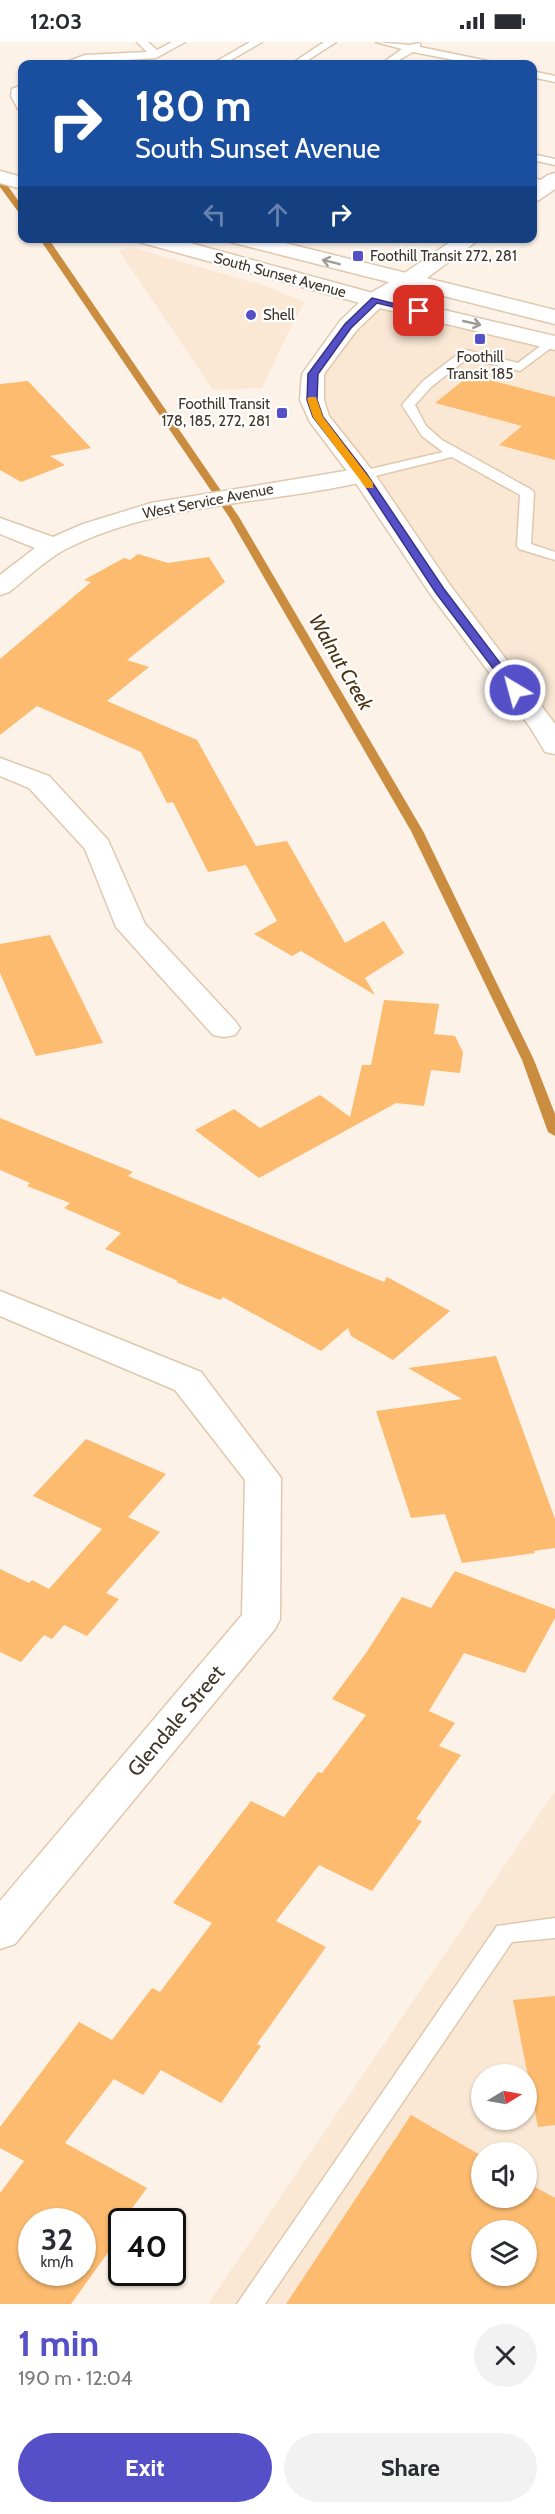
<!DOCTYPE html>
<meta charset="utf-8">
<style>
:root{--surface:#fff;--page:#f2f2f3;--text:#2b2b33;--muted:#7c7c81;--accent:#5550c7}
body{margin:0;font-family:Cabin,sans-serif;background:var(--page);color:var(--text);height:100vh;display:flex;flex-direction:column;font-size:22px;white-space:nowrap}
*{box-sizing:border-box;margin:0}
p{font-size:20px;color:var(--muted)}
.icon{flex:none;width:33px;height:33px;fill:none;stroke:currentColor;stroke-width:2;stroke-linecap:round;stroke-linejoin:round}
.map{position:relative;height:2262px;overflow:hidden}
.panel{display:flex;flex-direction:column;background:var(--surface);flex:1}
.panel>*{flex:none}
.banner{position:absolute;left:18px;top:18px;width:519px;height:183px;border-radius:12px;box-shadow:0 2px 4px #0004;background:#1a4fa0;color:#fff;overflow:hidden}
.needle{width:39px;rotate:80deg}
.tools{position:absolute;left:471px;top:2022px;display:grid;gap:12px}
.tools a{display:grid;place-items:center;width:66px;height:66px;border-radius:50%;background:var(--surface);box-shadow:0 2px 4px #0004;font-size:30px}
.speed{position:absolute;left:18px;top:2166px;display:flex;gap:12px;font-size:30px;font-weight:700;text-align:center}
.speed>*{display:grid;place-content:center;width:78px;height:78px;border-radius:50%;background:var(--surface);box-shadow:0 2px 4px #0004;line-height:1}
.speed small{font-size:15px;font-weight:400}
.speed .limit{border:3px solid #111;border-radius:9px;background:#fff;color:#111}
.pin{position:absolute;display:grid;place-items:center;width:51px;height:51px;color:#fff;margin:-26px;border-radius:12px;box-shadow:0 3px 9px #0006}
.me{position:absolute;width:66px;margin:-33px;rotate:323deg;stroke-linejoin:round;filter:drop-shadow(0 0 4px #0008)}
.turn{display:flex;align-items:center;gap:21px;height:126px;padding:0 18px;font-size:27px}
.turn .icon{width:78px;height:78px;stroke-width:2.5}
.turn b{display:block;font-size:42px;line-height:51px}
.lanes{display:flex;align-items:center;height:57px;padding:0 18px;background:#0003;justify-content:center;gap:30px;direction:ltr}
.lanes .off{opacity:.35}
.round{display:grid;place-items:center;flex:none;width:63px;height:63px;border-radius:32px;background:var(--page)}
.headline{display:flex;align-items:center;justify-content:space-between;height:102px;padding:0 18px}
h1{font-size:36px;font-weight:700;line-height:45px;color:var(--accent)}
.primary-button{display:flex;gap:12px;margin-top:auto;padding:12px 18px}
.primary-button a{flex:1;height:69px;border-radius:36px;background:var(--accent);color:#fff;font-size:24px;font-weight:700;line-height:69px;text-align:center}
.primary-button a+a{background:var(--page);color:var(--text)}
.status{display:flex;justify-content:space-between;align-items:center;height:42px;padding:0 30px;background:var(--surface);direction:ltr}
.status svg{height:16px;fill:currentColor}
.map>svg:first-child{display:block}
.built{fill:#fae8d5;fill-rule:evenodd}
.lines{fill:none;stroke-linecap:round;stroke-linejoin:round}
.stream{fill:#ca8c3e;fill-rule:evenodd}
.building{fill:#fcbb6f;fill-rule:evenodd}
.lane-casing{stroke:#e0c8ad;stroke-width:3}
.street-casing{stroke:#e0c8ad;stroke-width:3}
.secondary-casing{stroke:#e0c8ad;stroke-width:3}
.primary-casing{stroke:#e0c8ad;stroke-width:3}
.lane{fill:#fff;fill-rule:evenodd}
.street{fill:#fff;fill-rule:evenodd}
.secondary{fill:#fff;fill-rule:evenodd}
.primary{fill:#fff;fill-rule:evenodd}
.oneway{stroke:#9f9a95}
.route{fill:#5550c7;stroke:#373481;stroke-width:1.5}
.slow{fill:#f59e0b}
.poi-dot{fill:#5550c7;stroke:#fff;stroke-width:2}
.labels{text-anchor:middle;stroke-width:4.5;stroke-linejoin:round;paint-order:stroke}
.far-poi-label{font-size:15px;fill:#3f362b;stroke:#fff;text-anchor:start}
.far-street-label{font-size:15px;fill:#3f362b;stroke:#fff}
.water-label{font-size:20px;font-style:italic;fill:#4a310f;stroke:#fff}
.near-street-label{font-size:21px;fill:#3f362b;stroke:#fff}
</style>
<div class="status"><b>12:03</b><svg viewBox="0 0 49 12"><path d="M0 12V9h3v3zM5 12V6h3v6zM10 12V3h3v9zM15 12V0h3v12zM26 1h20v11H26zM47 4h2v5h-2z"/></svg></div>
<div class="map">
<svg width="555" height="2262" viewBox="0 0 555 2262">
<rect width="100%" height="100%" fill="#fcf2e8"/>
<path class="built" d="M131,205L265,244L305,260L287,293L262,346L213,348L119,209Z
M375,258L555,301V704L318,375L313,332Z
M555,1749V2262H208ZM482,2032H526V2078H482ZM482,2110H526V2156H482ZM482,2188H526V2234H482Z"/>
<g class="lines">
<path class="stream" d="M0,137H3L22,164V171H19L0,145Z
M39,196H48L239,475L423,789L534,1018L555,1072V1094L548,1090L522,1018L411,789L229,475Z"/>
</g>
<path class="building" d="M470,333L555,355V418L499,403L522,384L435,361Z
M28,339L91,406L50,414L65,423L21,440L0,428V342Z
M138,512L168,521L209,515L225,540L127,618L149,625L107,659L197,698L256,804L287,799L345,901L384,879L404,911L365,936L375,953L301,909L292,914L254,892L277,879L246,823L208,830L173,760L167,761L141,710L37,664L0,693V617L91,540L84,538L124,516L130,518Z
M50,893L103,1001L36,1014L0,931V902Z
M384,958L439,962L434,992L455,994L463,1010L460,1031L431,1028L424,1064L396,1061L259,1136L195,1088L234,1067L260,1086L320,1053L350,1075L362,1023H371Z
M0,1076L133,1130L128,1134L384,1240L387,1235L450,1269L393,1318L351,1294L348,1286L321,1309L223,1255L220,1258L176,1240L178,1239L105,1207L121,1191L64,1166L70,1161L27,1144L30,1141L0,1128Z
M496,1314L555,1477V1506L534,1509L535,1511L462,1521L445,1472L411,1476L376,1369L462,1357L408,1326Z
M86,1397L166,1432L128,1475L160,1490L106,1551L119,1557L87,1594L64,1583L52,1597L44,1593L21,1620L0,1610V1527L29,1541L32,1538L49,1547L102,1487L33,1454Z
M455,1529L555,1567V1576L525,1631L464,1611L429,1669L455,1681L439,1704L461,1713L416,1777L422,1779L372,1849L319,1823L276,1879L326,1905L257,2002L261,2004L221,2061L161,2028L143,2053L114,2037L65,2101L147,2146L124,2177L129,2180H122V2191L71,2262H0V2151L24,2119L0,2106V2085L79,1980L112,1998L152,1946L160,1950L212,1881L173,1861L251,1759L284,1775L318,1730L322,1731L366,1673L332,1657L366,1611L402,1555L431,1566ZM32,2180H82V2230H32Z
M555,1954V2083L538,2085L513,1958Z
M411,2073L482,2114V2156H526V2140L555,2156V2262H286ZM482,2188H526V2234H482Z"/>
<g class="lines">
<g class="lane-casing">
<path id="lane" d="M137,0H148L157,8L172,0H185L156,16L61,22L85,13L147,10Z
M250,0H262L224,22H212Z
M324,0H336L302,22H291Z
M376,0L409,3L420,1V5L488,19L493,22H475L413,10L392,22H381L402,7Z
M532,29L555,34V40L532,35Z
M22,43V68L18,67L11,54L12,47Z
M532,112L555,117V123L532,118Z
M532,136L553,141L555,143L549,146L532,142Z
M551,296L555,297V303L520,329L468,316L431,345L415,363L426,384L442,398L532,448L534,451L531,502L555,510V518L519,507L517,504L520,453L452,415L363,437L358,436L356,433L358,430L443,410L422,394L402,363L423,339L462,309L466,308L518,321Z
M555,1876V1896L512,1900L265,2262H237L497,1884Z"/>
</g>
<g class="street-casing">
<path id="street" d="M363,426L372,428L375,433L372,438C270,463 159,459 64,508C44,519 26,537 9,550L0,553V533L35,506L0,492V476L53,495L83,482L151,461Z
M0,716L49,734L108,798L145,882L235,979L240,986L235,993L224,995L213,993L116,885L85,807L29,746L0,734Z
M0,1249L201,1330L281,1436L280,1577L275,1587L15,1902L0,1907V1859L242,1573L245,1438L175,1348L0,1274Z"/>
</g>
<g class="secondary-casing">
<path id="secondary" d="M555,131V147L539,158L532,160V144L548,133Z
M456,196H481L416,244L383,263L356,289L324,332V358L329,374L372,428L450,543L555,682V712L545,710L530,685L431,553L353,437L310,380L300,358L302,332L340,279L367,253L400,234Z"/>
</g>
<g class="primary-casing">
<path id="primary" d="M0,129L22,135V147L0,141Z
M136,196H172L380,253L555,294V308L367,263L139,200Z
M227,196H265L555,268V282L230,200Z"/>
</g>
<use href="#lane" class="lane"/>
<use href="#street" class="street"/>
<use href="#secondary" class="secondary"/>
<use href="#primary" class="primary"/>
</g>
<defs><path id="oneway-shaft" d="M-6 0H5M1.5-3L5.5 0L1.5 3" fill="none" stroke-width="1.6" stroke-linecap="round" stroke-linejoin="round" transform="scale(1.5)"/></defs>
<g class="oneway">
<use href="#oneway-shaft" transform="translate(331 220) rotate(-166)"/>
<use href="#oneway-shaft" transform="translate(472 281) rotate(13)"/>
</g>
<path class="route" d="M372,256L423,269L419,271L377,261L351,286L318,332L317,358L323,375L366,431L444,547L519,646V650H511L436,551L359,434L313,375L307,358L308,332L345,282Z"/>
<path class="slow" d="M309,355H316L323,375L373,441V446H366L313,375L307,357Z"/>
<g class="poi-dot">
<rect x="352" y="208" width="12" height="12" rx="3"/>
<circle cx="251" cy="273" r="6"/>
<rect x="474" y="291" width="12" height="12" rx="3"/>
<rect x="276" y="365" width="12" height="12" rx="3"/>
</g>
<g class="labels">
<g class="far-poi-label">
<text x="370" y="219">Foothill Transit 272, 281</text>
<text x="263" y="278">Shell</text>
<text x="480" y="320" text-anchor="middle">Foothill<tspan x="480" dy="17">Transit 185</tspan></text>
<text x="270" y="367" text-anchor="end">Foothill Transit<tspan x="270" dy="17">178, 185, 272, 281</tspan></text>
</g>
<g class="far-street-label">
<text transform="translate(280 233) rotate(15)" y="5">South Sunset Avenue</text>
<text transform="translate(208 459) rotate(-11)" y="5">West Service Avenue</text>
</g>
<g class="water-label">
<text transform="translate(341 620) rotate(60)" y="7">Walnut Creek</text>
</g>
<g class="near-street-label">
<text transform="translate(176 1679) rotate(-50)" y="7">Glendale Street</text>
</g>
</g>
</svg>
<div class="tools">
<a><svg class="needle" viewBox="-14 -14 28 28"><path d="M0-13l5 13h-10z" fill="#e53935"/><path d="M0 13l5-13h-10z" fill="#7c7c81"/></svg></a>
<a><svg class="icon" aria-label="sound" viewBox="0 0 24 24"><path d="M4 9h4l5-4v14l-5-4H4zM17 9q2 3 0 6"/></svg></a>
<a><svg class="icon" aria-label="layers" viewBox="0 0 24 24"><path d="M12 4l9 5-9 5-9-5zM3 14l9 5 9-5"/></svg></a>
</div>
<div class="speed"><div>32<small>km/h</small></div><div class="limit">40</div></div>
<div class="pin" style="left:419px;top:269px;background:#d93025"><svg class="icon" aria-label="arrive" viewBox="0 0 24 24"><path d="M6 21V4h12l-3 4 3 4H6"/></svg></div>
<svg class="me" style="left:515px;top:648px" viewBox="-20 -20 40 40"><circle r="17" fill="#5550c7" stroke="#fff" stroke-width="3"/><path d="M0-11L8 9 0 5-8 9z" fill="#fff"/></svg>
<div class="banner">
<div class="turn"><svg class="icon" aria-label="right" viewBox="0 0 24 24"><path d="M7 20v-9h11M14 6l5 5-5 5"/></svg><div><b>180 m</b>South Sunset Avenue</div></div>
<div class="lanes"><svg class="icon off" aria-label="left" viewBox="0 0 24 24"><path d="M17 20v-9H6M10 6l-5 5 5 5"/></svg><svg class="icon off" aria-label="ahead" viewBox="0 0 24 24"><path d="M12 20V5M6 11l6-6 6 6"/></svg><svg class="icon" aria-label="right" viewBox="0 0 24 24"><path d="M7 20v-9h11M14 6l5 5-5 5"/></svg></div>
</div>
</div>
<section class="panel">
<div class="headline"><div><h1>1 min</h1><p>190 m · 12:04</p></div><a class="round"><svg class="icon" aria-label="close" viewBox="0 0 24 24"><path d="M6 6l12 12M18 6L6 18"/></svg></a></div>
<div class="primary-button"><a>Exit</a><a>Share</a></div>
</section>
